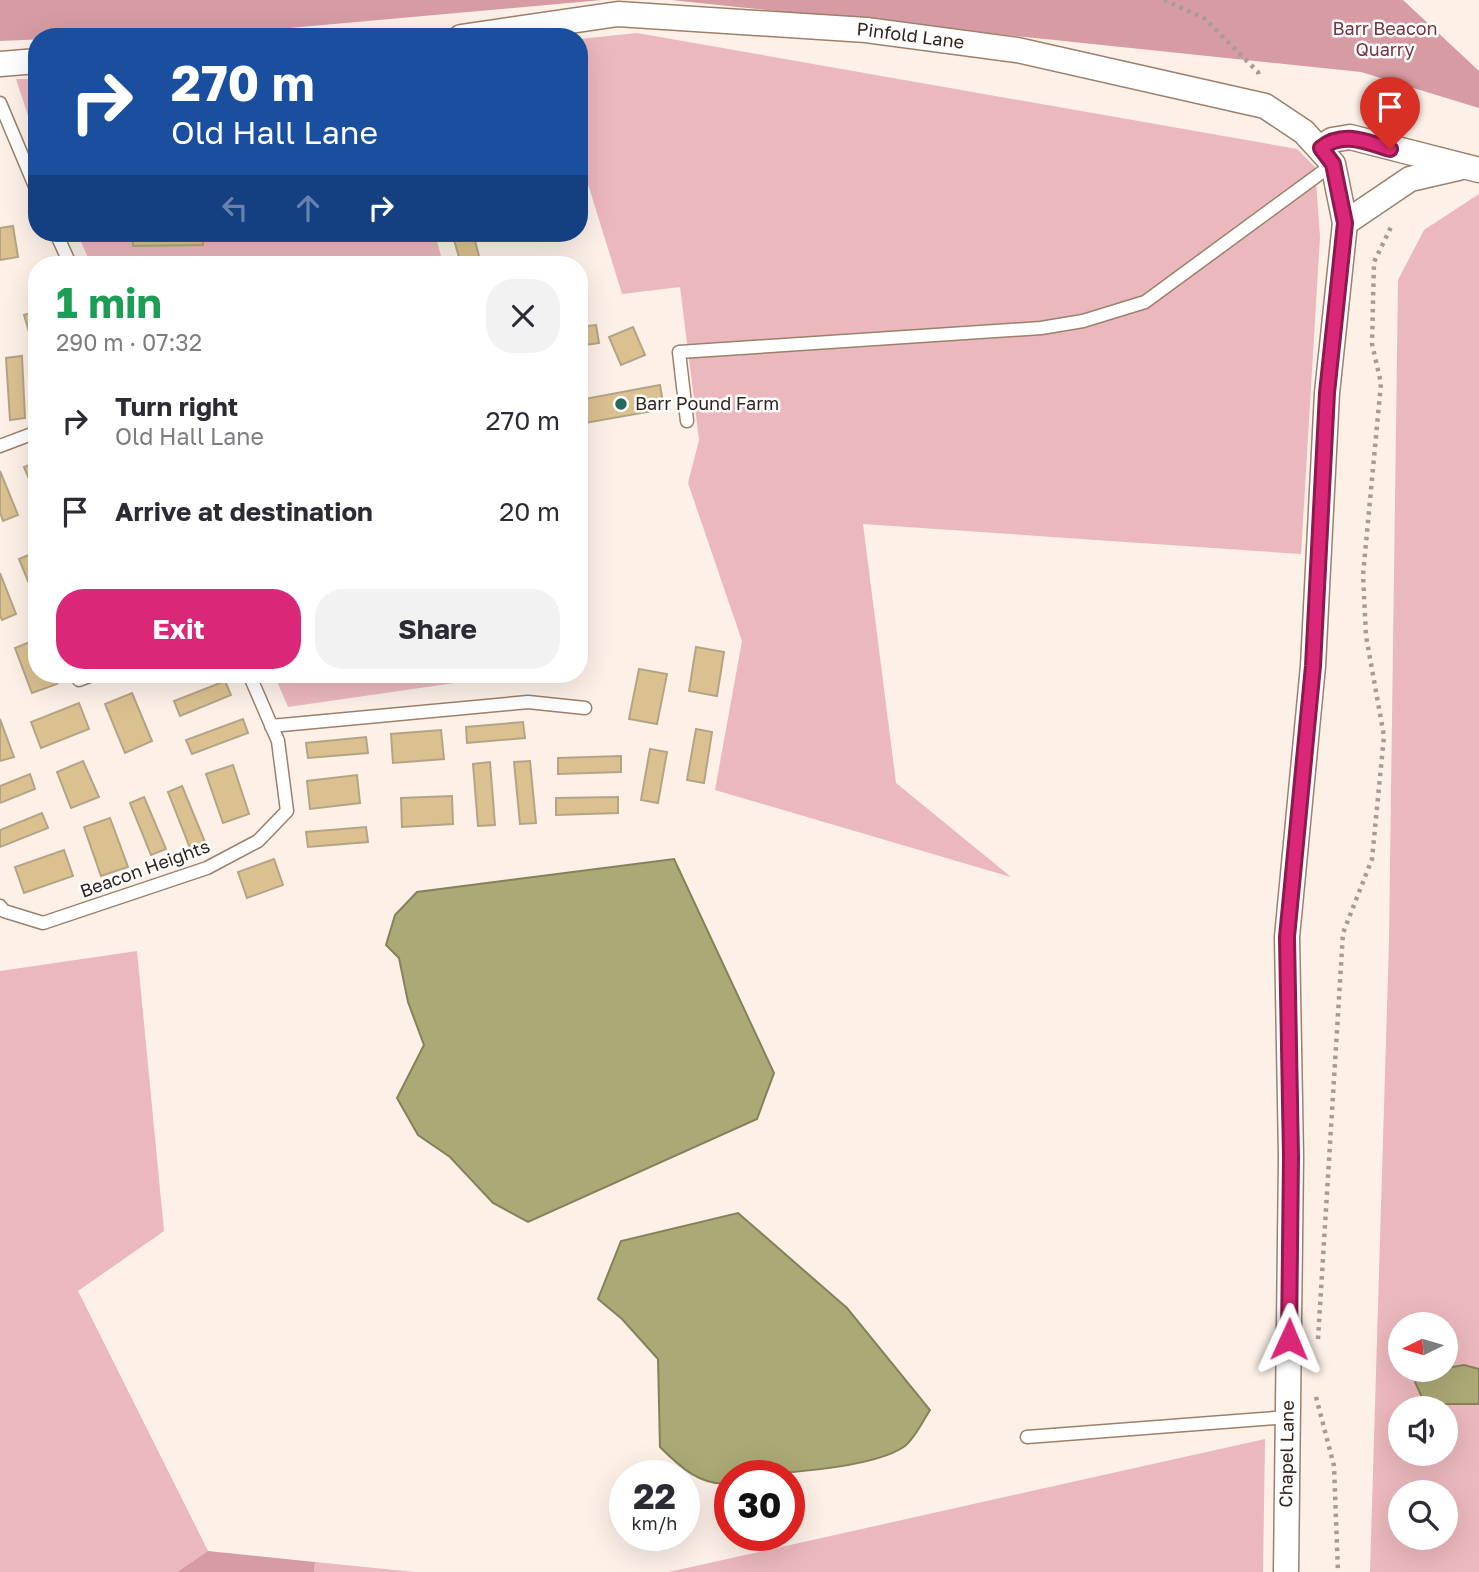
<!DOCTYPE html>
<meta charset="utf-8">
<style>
:root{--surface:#fff;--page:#f2f2f3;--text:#2b2b33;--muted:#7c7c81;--accent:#db2777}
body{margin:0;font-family:"Golos Text",sans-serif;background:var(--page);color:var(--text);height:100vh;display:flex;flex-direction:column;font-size:26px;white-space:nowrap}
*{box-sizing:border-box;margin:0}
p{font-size:23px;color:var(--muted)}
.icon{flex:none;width:38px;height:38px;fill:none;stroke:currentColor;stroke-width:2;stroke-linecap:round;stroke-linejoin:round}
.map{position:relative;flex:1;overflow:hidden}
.sheet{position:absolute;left:28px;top:256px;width:560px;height:427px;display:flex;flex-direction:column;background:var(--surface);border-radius:28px;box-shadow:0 7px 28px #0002}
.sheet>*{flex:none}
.top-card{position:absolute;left:28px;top:28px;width:560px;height:214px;border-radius:28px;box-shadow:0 7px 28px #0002;background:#1a4fa0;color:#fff;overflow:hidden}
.needle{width:46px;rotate:265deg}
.buttons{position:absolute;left:1388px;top:1312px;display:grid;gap:14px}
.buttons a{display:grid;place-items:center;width:70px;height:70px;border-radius:50%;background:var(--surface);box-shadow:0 7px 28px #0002;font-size:35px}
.speed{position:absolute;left:609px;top:1460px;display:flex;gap:14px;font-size:35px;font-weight:700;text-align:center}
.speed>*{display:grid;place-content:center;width:91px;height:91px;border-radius:50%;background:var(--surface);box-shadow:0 7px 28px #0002;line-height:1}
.speed small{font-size:18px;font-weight:400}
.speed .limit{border:10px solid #d22;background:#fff;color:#111}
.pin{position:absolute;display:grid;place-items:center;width:60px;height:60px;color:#fff;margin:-72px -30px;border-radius:50% 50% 50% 0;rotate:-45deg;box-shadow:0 0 7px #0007}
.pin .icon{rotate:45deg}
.me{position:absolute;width:77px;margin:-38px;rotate:1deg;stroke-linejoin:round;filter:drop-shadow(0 0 5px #0008)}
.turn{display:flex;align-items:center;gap:24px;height:147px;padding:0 28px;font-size:32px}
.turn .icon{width:91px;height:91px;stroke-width:2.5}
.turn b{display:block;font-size:49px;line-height:60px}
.lanes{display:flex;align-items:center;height:66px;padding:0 28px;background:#0003;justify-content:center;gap:35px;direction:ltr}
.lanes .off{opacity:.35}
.round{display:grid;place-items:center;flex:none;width:74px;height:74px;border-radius:28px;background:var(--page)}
.overview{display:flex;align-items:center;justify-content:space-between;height:119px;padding:0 28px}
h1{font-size:42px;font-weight:700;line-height:52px;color:#1e9e55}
.button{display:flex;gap:14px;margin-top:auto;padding:14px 28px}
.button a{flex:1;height:80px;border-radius:28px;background:var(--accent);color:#fff;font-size:28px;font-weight:700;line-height:80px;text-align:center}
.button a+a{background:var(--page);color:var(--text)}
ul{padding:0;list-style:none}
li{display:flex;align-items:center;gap:21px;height:91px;padding:0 28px}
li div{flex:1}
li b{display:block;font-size:26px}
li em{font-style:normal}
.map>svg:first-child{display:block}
.green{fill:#ebb8bd;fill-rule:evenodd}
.forest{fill:#d79ca3}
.water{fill:#aba975;stroke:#86815a;stroke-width:2}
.building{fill:#dbc190;stroke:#b4a486;stroke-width:2}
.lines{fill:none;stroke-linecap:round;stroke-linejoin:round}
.lane-casing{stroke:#9c806b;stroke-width:15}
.street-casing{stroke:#9c806b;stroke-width:27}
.path{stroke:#a79b92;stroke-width:4.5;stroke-dasharray:3.5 5;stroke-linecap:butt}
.lane{stroke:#fff;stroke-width:12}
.street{stroke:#fff;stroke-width:24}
.route-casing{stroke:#8e194d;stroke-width:18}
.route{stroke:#db2777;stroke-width:12}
.poi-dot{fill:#256a5d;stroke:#fff;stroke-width:2.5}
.labels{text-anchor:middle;stroke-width:5;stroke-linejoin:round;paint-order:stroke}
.park-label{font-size:18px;fill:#79313d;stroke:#fff}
.street-label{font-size:18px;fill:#30241c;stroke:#fff}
.poi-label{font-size:18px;fill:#30241c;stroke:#fff;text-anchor:start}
</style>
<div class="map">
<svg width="1479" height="1572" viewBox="0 0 1479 1572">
<rect width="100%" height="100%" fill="#fcf0e7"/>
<path class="green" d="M637,33L1297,149L1315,167L1320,237L1301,554L863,524L896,783L1011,877L715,790L742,641L688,483L699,440L680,287L622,294L579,155V39Z
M16,79H37V143Z
M1479,194V1572H1370L1389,941L1398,280L1424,230ZM1400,1325H1446V1370H1400ZM1400,1409H1446V1454H1400ZM1400,1493H1446V1538H1400Z
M77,233H435L443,264H91Z
M274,674H517L288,707Z
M137,951L164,1231L78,1291L208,1551L177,1572H0V971Z
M1265,1439L1263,1572H669Z
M315,1562L415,1572H314Z"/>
<path class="forest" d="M0,0H602L278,29L0,41Z
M671,0H1403L1479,71V108L1361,72Z
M208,1551L315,1562L314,1572H177Z"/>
<path class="water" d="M674,859L774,1073L757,1119L528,1222L493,1203L450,1157L418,1135L397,1098L424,1045L408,1002L399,958L386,945L395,915L417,892Z
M738,1213L847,1308L930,1410C923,1421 915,1438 905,1446C874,1469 769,1475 730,1475V1483C701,1487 679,1466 660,1447L658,1359L622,1319L598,1299L621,1241Z
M1464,1365L1479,1369V1404H1425L1415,1382L1423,1372Z"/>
<path class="building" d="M13,226L18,257L0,260V228Z
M133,233H202L203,245L133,246Z
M452,233H473L481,264H461Z
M37,311V329L29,332L24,315Z
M596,325L599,343L579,346V327Z
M633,327L645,355L621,365L609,337Z
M22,356L25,418L10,420L6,358Z
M660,385L664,409L579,424V400Z
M37,462V498L24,467Z
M0,471L18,515L3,521L0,512Z
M33,553L37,562V603L19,559Z
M0,573L16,614L2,620L0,615Z
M37,639V674H53L57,684L32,693L15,648Z
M696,647L724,652L717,696L689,691Z
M639,669L667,674L657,724L629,719Z
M225,681L231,695L180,716L174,701Z
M132,693L152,741L125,753L105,704Z
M79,703L89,729L41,748L31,722Z
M0,719L14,757L0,761Z
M243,719L248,733L192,754L186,740Z
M523,722L525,738L467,743L466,727Z
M696,729L712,732L704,783L687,780Z
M441,730L444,759L393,763L391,734Z
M366,737L368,753L308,758L306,743Z
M650,749L667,752L658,803L641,800Z
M621,756V772L558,774V758Z
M83,761L99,797L71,808L57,772Z
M530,761L536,823L520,824L514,762Z
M490,762L495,825L478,826L473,764Z
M233,765L249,814L223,823L206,774Z
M30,774L35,789L0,803V786Z
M357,775L360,803L310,809L307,781Z
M182,786L205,842L190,848L168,792Z
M452,796L453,824L402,827L401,798Z
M144,797L166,849L151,855L130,803Z
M618,797V813L556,815V798Z
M42,813L48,828L0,847V830Z
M110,818L128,867L101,876L84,827Z
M366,827L368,842L308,847L306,832Z
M64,850L73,876L24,893L15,867Z
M274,859L283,885L247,898L238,872Z"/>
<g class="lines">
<g class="lane-casing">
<path id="lane" d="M0,103L37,191
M56,233L70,264
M687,421L679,352L1041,328L1083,321L1145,302L1333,164
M0,446L37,432
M76,674L79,680L95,674
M271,726L528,702L585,708
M0,906L4,911L43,923L207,868L258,841L287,811L278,741L249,674
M1027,1437L1288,1417"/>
</g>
<g class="street-casing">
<g id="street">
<path id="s1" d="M461,37L618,14L866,30L1017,50L1265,106L1304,132L1333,164L1345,223L1327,393L1313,666L1287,937L1291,1157L1286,1572"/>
<path d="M0,64L37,61"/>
<path d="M1320,148L1332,140L1350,137L1479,170"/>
<path d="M1345,223L1410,179L1458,168"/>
</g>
</g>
<path class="path" d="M1164,0L1204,18L1258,72L1259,77
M1318,1339L1343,933L1372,859L1384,736L1366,636L1363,575L1381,383L1372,344L1374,262L1392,225
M1316,1397L1334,1466L1338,1572"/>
<use href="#lane" class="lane"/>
<use href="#street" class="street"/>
</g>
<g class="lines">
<g class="route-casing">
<path id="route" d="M1289,1339L1291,1157L1287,937L1313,666L1327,393L1345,223L1333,164L1321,148C1343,131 1364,141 1390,149"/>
</g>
<use href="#route" class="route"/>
</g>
<circle class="poi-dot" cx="621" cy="404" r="7"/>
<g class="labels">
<g class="park-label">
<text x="1385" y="35">Barr Beacon<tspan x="1385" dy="21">Quarry</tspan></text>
</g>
<g class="street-label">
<text dy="6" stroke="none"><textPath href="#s1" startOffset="452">Pinfold Lane</textPath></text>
<text transform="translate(145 869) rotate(-20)" y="6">Beacon Heights</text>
<text transform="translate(1287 1454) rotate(-89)" y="6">Chapel Lane</text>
</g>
<g class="poi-label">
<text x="635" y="410">Barr Pound Farm</text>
</g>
</g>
</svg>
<div class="buttons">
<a><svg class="needle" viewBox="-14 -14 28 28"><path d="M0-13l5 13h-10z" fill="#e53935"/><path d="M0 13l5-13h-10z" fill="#7c7c81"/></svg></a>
<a><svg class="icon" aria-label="sound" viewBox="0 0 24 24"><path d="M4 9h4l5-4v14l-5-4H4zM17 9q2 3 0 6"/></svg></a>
<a><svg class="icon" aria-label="search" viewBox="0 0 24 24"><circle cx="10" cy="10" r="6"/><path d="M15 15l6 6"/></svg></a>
</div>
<div class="speed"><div>22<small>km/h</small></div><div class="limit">30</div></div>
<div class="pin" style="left:1390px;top:149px;background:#d93025"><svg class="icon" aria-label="arrive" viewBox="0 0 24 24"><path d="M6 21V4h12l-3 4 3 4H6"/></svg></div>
<svg class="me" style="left:1289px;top:1339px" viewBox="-20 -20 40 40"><path d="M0-17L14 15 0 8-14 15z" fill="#db2777" stroke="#fff" stroke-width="4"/></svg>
<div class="top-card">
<div class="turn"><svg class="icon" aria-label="right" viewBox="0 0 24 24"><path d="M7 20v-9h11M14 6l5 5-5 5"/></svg><div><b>270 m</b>Old Hall Lane</div></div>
<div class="lanes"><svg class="icon off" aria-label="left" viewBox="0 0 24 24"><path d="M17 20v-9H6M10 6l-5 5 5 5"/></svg><svg class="icon off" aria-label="ahead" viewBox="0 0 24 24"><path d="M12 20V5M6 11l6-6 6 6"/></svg><svg class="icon" aria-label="right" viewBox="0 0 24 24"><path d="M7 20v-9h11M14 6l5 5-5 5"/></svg></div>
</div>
<section class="sheet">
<div class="overview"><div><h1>1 min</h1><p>290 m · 07:32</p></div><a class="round"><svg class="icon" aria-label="close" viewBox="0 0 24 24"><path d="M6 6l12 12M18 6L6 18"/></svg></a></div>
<ul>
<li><svg class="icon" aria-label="right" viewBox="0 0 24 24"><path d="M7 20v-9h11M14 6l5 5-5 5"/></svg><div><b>Turn right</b><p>Old Hall Lane</p></div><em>270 m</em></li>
<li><svg class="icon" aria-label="arrive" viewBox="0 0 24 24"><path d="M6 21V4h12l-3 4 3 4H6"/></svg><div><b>Arrive at destination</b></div><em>20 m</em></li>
</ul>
<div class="button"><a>Exit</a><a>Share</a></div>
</section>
</div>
